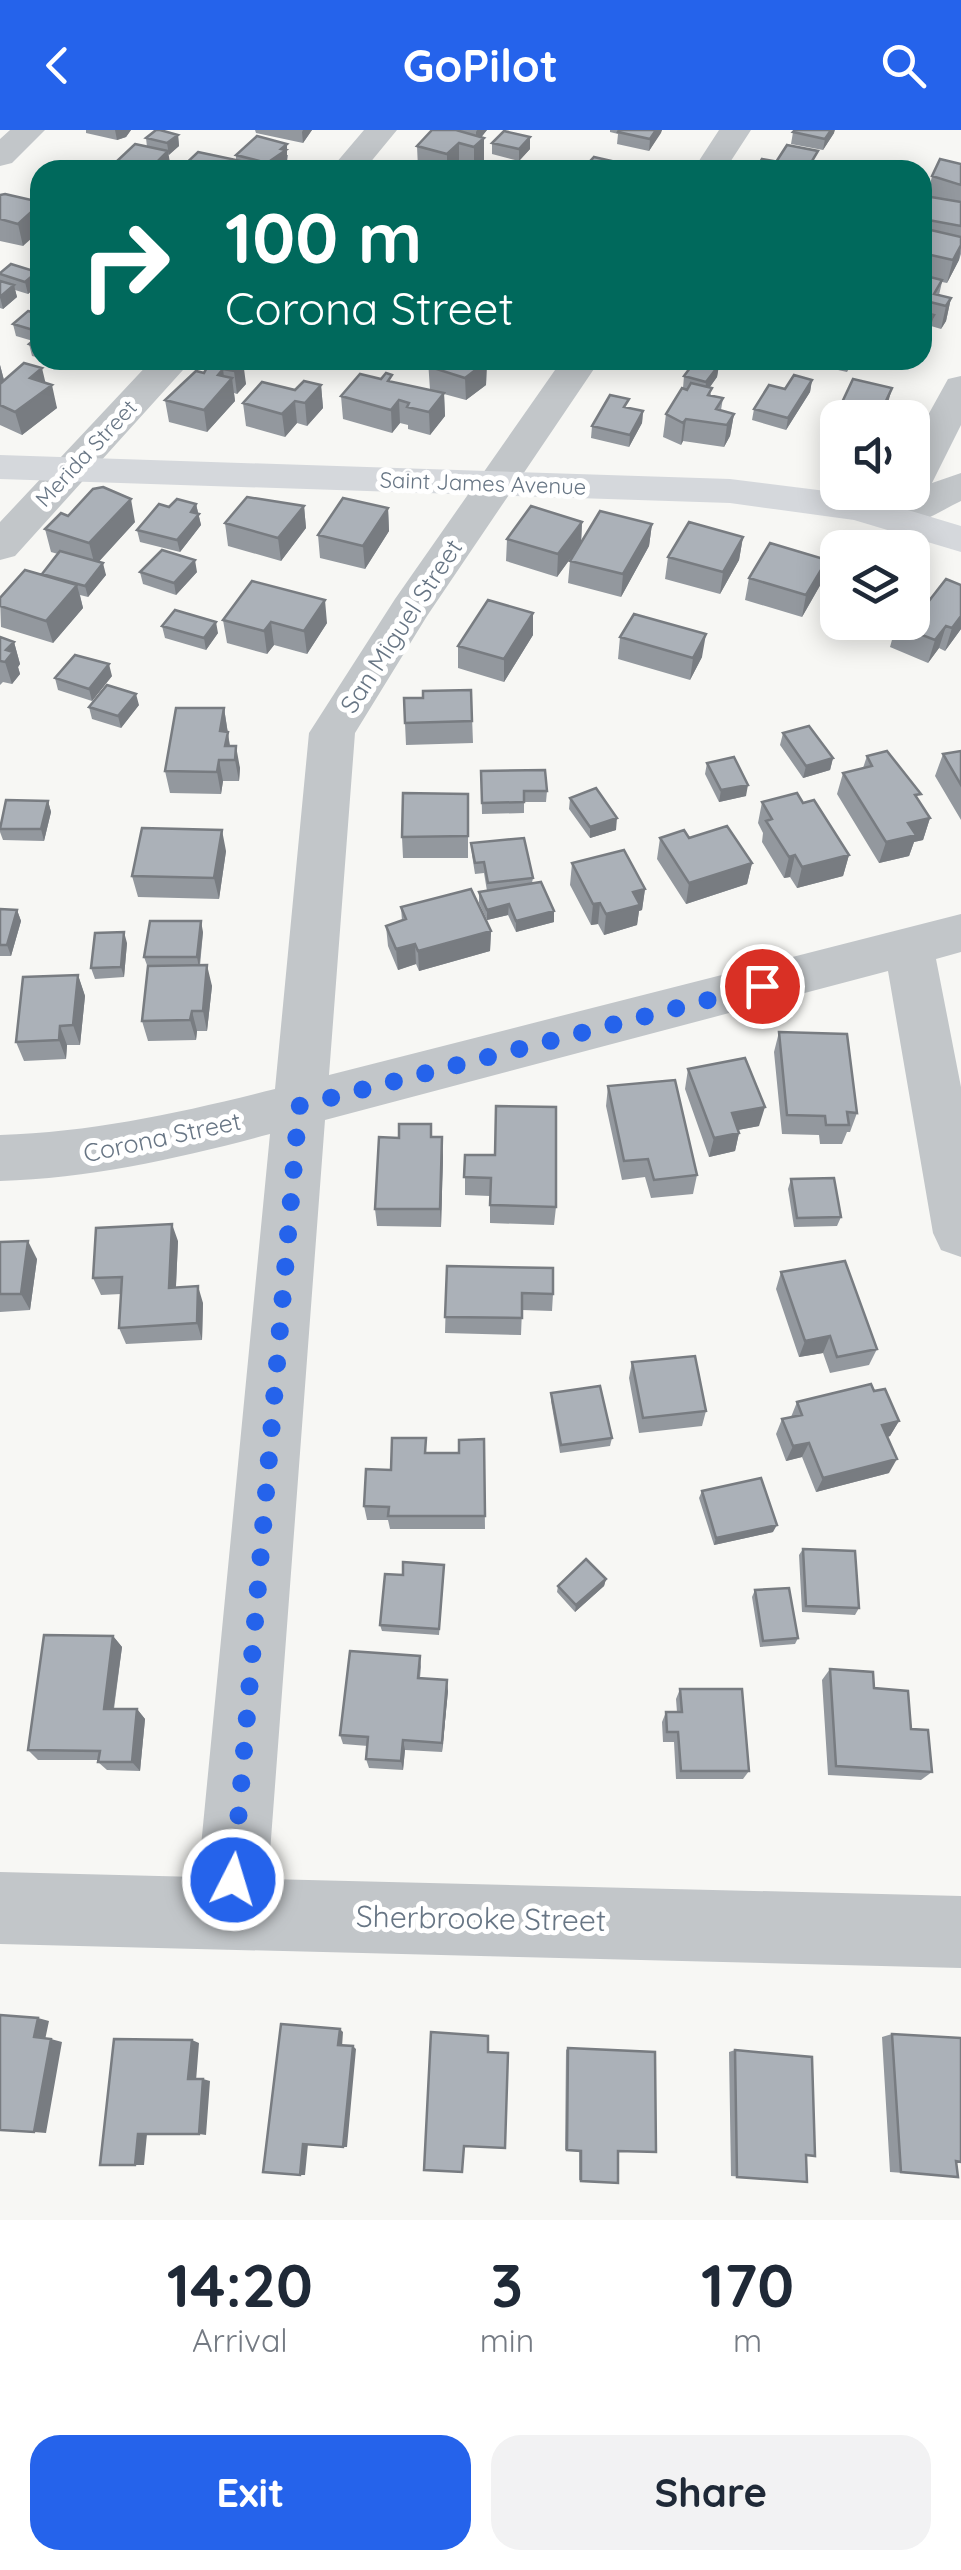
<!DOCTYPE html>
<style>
:root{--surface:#fff;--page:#f2f2f3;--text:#1f2937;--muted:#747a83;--accent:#2563eb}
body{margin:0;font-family:Quicksand,sans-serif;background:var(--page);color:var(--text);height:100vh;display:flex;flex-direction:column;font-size:38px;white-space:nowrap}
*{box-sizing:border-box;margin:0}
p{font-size:32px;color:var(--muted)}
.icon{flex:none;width:55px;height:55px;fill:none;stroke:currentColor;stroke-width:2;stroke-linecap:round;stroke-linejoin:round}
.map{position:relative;height:2090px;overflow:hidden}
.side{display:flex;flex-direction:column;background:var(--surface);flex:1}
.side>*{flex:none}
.hud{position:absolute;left:30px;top:30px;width:902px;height:210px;border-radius:30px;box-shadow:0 5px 25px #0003;background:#00695c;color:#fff;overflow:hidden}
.controls{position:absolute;left:820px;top:270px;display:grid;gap:20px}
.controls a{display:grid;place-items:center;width:110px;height:110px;border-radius:20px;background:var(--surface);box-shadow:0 5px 25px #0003;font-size:50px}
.pin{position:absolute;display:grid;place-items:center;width:85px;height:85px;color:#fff;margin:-42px;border:5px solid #fff;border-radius:50%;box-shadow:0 2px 10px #0007}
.me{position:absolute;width:110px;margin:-55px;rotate:5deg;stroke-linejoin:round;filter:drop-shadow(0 0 8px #0008)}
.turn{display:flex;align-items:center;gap:35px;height:210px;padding:0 30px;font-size:45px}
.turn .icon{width:130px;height:130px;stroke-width:2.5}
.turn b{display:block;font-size:70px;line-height:85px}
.eta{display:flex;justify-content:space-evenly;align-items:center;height:170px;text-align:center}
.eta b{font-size:60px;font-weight:700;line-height:70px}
.cta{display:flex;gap:20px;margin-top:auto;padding:20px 30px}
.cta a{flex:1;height:115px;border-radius:30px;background:var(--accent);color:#fff;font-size:40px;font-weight:700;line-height:115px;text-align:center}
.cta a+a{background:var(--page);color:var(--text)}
header{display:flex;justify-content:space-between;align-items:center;height:130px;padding:0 30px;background:var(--accent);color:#fff;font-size:45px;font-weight:700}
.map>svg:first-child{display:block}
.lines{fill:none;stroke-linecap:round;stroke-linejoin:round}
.minor{fill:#c2c6c9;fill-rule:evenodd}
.major{fill:#d5d8dc;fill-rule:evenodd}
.wall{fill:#93989e}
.shaded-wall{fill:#787c81}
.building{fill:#abb1b8;stroke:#787c81;stroke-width:2.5}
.route{stroke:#2563eb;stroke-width:18;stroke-dasharray:0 32.4}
.labels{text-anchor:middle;stroke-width:10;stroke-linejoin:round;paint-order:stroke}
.far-street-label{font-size:22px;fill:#677584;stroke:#fff}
.street-label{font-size:25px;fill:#677584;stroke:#fff}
.near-street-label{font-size:30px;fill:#677584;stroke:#fff}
</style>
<header><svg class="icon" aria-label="back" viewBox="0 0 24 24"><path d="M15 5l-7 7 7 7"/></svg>GoPilot<svg class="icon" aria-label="search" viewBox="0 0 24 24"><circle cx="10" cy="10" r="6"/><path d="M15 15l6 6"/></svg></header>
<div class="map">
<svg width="961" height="2090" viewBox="0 0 961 2090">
<rect width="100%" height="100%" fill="#f7f7f4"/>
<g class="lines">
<path class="minor" d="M10,0H45L12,33L0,36V9Z
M364,0H397L364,40H330Z
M719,0H751L725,40H693Z
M152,230H192L15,426L0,430V392Z
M562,230H600L427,486L355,603L329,945L961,784V822L936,829L961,957V1127L941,1120L933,1103L888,841L325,990L268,1749L961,1766V1838L0,1814V1742L198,1747L270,1004C180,1028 93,1048 0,1051V1005C95,1002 183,982 275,959L309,603L395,469Z
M961,246V295L932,353L961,343V371C936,383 909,403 881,396L875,387L881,378L908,365L898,362H912V314L948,249Z"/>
<path class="major" d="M0,325L730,349L858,365L961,396V422L854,390L730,373L0,349Z"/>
</g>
<path class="wall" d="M86,0H131L126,7L117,10L86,3Z
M255,0H312L303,13L256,3Z
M432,0H487L481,7L484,30L474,39L459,35L454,40H424L418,38L417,16Z
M610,0H662L649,21L617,14L618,4L610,2Z
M793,2L834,3L823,20L791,14Z
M178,5L179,16L168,25L170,33L162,40H118L116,32L147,17L146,8Z
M492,13L530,19L519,31L492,24Z
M236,25H288L287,32L275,40H179L236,30Z
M961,34V124L959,130L947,153L942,152L939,165L951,168L946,191L941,199L931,196L928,207L922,217V90L930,69L927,68L932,46Z
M0,65L40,72L23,116L0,111Z
M0,143L40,149V164L37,156L28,164L15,160L17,167L3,179L0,178Z
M40,184V228L32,226L29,214L33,211L16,206L13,194Z
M239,230L246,254L237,264L234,263L235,271L207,302L169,292L165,270L204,243Z
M428,230H487L486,255L466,270L444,264L445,286L430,305L408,299V295L400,293L392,303L343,289L341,266L393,252L430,260Z
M817,230H854L847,242L816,235Z
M0,235L4,250L45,253L57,278L22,305L0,295Z
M719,235L717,247L709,258L711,265L723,268L721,280L734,284L730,306L724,317L683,311L681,315L663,307L666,284L683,258L684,246Z
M812,250L810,262L786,300L752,290L754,279L785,259Z
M321,255L323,278L307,296L297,293L285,307L246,296L243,273Z
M628,278L643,281L642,293L629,317L591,308L592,296Z
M838,281H887L884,288H838V305L833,304Z
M196,374L201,395L180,422L140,412L137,400L169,377Z
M304,376L306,398L281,431L228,416L225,393Z
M388,378L389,401L365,439L320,428L318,405Z
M68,386L135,392L98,432L106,445L88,467L80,465L83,478L53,513L1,497L0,468L42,445L58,424L51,422L45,399Z
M582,392L581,413L652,394L649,416L621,467L568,453L570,431L574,423L557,447L506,431L507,409Z
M743,407L739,430L720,464L665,449L668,427Z
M827,430L822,452L802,487L745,470L749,448Z
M140,442H197L176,465L143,454Z
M533,483V505L504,552L458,538V516Z
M918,485L961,499L945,521L939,518L928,533L890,517L896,495Z
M223,490L327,493L307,524L274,515L267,524L227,513Z
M162,496L218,503L206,520L165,508Z
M0,507L14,512L20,534L18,537L20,544L12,554L3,552L0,555Z
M620,507L702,527L690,550L618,529Z
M112,546L92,571L58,560L55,548Z
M471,560L473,613L406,615L405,593L423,568Z
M139,575L121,598L92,589L89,577Z
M224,578L230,616L240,638L239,651H223L221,664L170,663L165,641Z
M783,603L833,628L830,640L803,648L780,615Z
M961,621V690L935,646L943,624Z
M867,626L919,671L930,688L923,710L914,712L909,726L879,733L837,664L843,643L863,638Z
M707,633L746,666L719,672L705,644Z
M481,641L547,661L546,672H524V683L482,684Z
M468,664V728H403L402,707Z
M570,668L616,700L590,708L569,679Z
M48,671L51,682L44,711L3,710L0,702V694Z
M762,672L803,673L849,725L843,746L797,758L790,747L784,748L762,712L763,703L758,693Z
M660,708H689L752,733L747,754L686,774L657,729Z
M471,713L533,748L532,753L554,781V792L516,802L508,785L487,790L479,773V762L487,761L484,743L475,744L472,725Z
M226,721L219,769L138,767L132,746Z
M572,733L645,759L642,780L639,781L637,795L604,805L598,794L591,795L570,755Z
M401,777L491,801L490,821L419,841L416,834L398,840L388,816L386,796L402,791Z
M0,779L17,780L21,791L11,826H0Z
M203,802L200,836L212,856L207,901H197L196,910L148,911L142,891L148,838L144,827Z
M127,813L124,847L95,849L91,838Z
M78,845L85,866L80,915H67L66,929L24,931L16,912Z
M779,902L857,983L850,1002H847L842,1014H820L819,1005L782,1004L774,922Z
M688,939L759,996L738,1000L739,1003L735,1021L709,1027L685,959Z
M608,956L697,1045L693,1064L651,1068L645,1047L622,1050L606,976Z
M399,1008L443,1026L441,1097L377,1096L375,1079Z
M465,1025L556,1077L554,1095L490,1093V1066L465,1065Z
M791,1049L841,1087L837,1096L794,1097L788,1059Z
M178,1111L176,1157L203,1173L202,1210L126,1214L119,1198L121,1164L101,1165L93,1148Z
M0,1112L37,1129L30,1180L0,1182Z
M447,1136L553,1164L552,1181L522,1180L521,1205L445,1203Z
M781,1142L877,1219L869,1235L830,1243L823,1223L799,1227L776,1159Z
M632,1232L706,1281L702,1296L639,1303L629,1248Z
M874,1261L899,1291L890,1306L888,1307L889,1343L816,1362L802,1327L786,1331L776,1304L782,1289L791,1287L797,1272Z
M551,1263L612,1308L610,1316L560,1323L551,1271Z
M484,1309L485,1399H390L388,1390H367L364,1376L391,1340L427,1323H459Z
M702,1361L773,1402L714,1415L699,1368Z
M803,1419L859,1478L855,1485L802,1482L799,1425Z
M444,1442L439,1505L382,1501L380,1495L403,1445Z
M606,1449L604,1456L575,1482L557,1462L558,1456Z
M755,1460L798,1508L795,1514L760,1517L752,1467Z
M113,1506L122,1517L114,1579H137L145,1589L140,1641L107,1640L98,1632V1630H38L28,1620Z
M420,1526L421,1537L420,1548L448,1561L442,1622L405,1620L403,1640L369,1638L366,1629L368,1616L343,1614L340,1605Z
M830,1539L874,1558L911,1599L932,1642L921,1650L828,1645L822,1550Z
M680,1559L749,1641L743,1649H676L674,1612H663L662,1592L666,1582H677L676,1569Z
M892,1904L961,1908V2032H956L958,2047L890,2042L882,1907Z
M568,1918L618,2021L581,2051L579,2050V2021L565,2020L566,1920Z
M735,1920L806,2025L807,2052L731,2046L729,1922Z"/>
<path class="shaded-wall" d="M115,0H131L126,7L117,10Z
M303,0H312L303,13L302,2Z
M477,0H487L476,14V2Z
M656,0H662L661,3L649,21L650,9Z
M831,0H835L834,3L823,20L825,9Z
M178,5L179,16L169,25L167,13Z
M530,7V19L519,31V19Z
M484,8V30L474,39V17Z
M459,13V35L454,40H447V24Z
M287,14V32L275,40H267V33Z
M168,21L170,33L162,40H149Z
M40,74V101L23,116L18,94Z
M961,115L959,130L947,153L953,130Z
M37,142L40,153L36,152L37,156L28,164L25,152Z
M14,155L17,167L3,179L0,167Z
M951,168L946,191L941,199L946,176Z
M934,185L928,207L922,217V204Z
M481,230H487L486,255L466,270L465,248Z
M243,231L246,254L237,264L234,241Z
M0,235L6,258L0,264Z
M719,235L717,247L705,264L706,252Z
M42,238L47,259L52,255L57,278L22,305L15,282L30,248Z
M223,239L225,255L232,248L235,271L207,302L204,280L218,245Z
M812,250L810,262L786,300L788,288Z
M321,255L323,278L307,296L305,273Z
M892,258L884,288H878Z
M444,263L445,286L430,305L429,282Z
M399,270L400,293L392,303L391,280Z
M295,271L297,293L285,307L282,284Z
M643,281L642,293L629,317L630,305Z
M734,284L730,306L724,317L727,295Z
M686,289L683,311L681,315L683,293Z
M131,369L135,392L95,436L89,413Z
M196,374L201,395L180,422L177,410Z
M304,376L306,398L281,431L278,408Z
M388,378L389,401L365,439L363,416Z
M582,392L581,414L557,447L558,424Z
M652,394L649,416L621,467L623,444Z
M743,407L739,430L720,464L723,442Z
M195,430L197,442L176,465L174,453Z
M827,430L822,452L802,487L806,465Z
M103,433L106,445L88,467L85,456Z
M77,455L83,478L53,513L46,491Z
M325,470L327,493L307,524L304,501Z
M533,483V505L504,552V529Z
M961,486V499L945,521L952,498Z
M216,492L218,503L206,520L204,508Z
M271,492L274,515L267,524L264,501Z
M946,496L939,518L928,533L935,510Z
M706,504L702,527L690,550L693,528Z
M14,512L20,534L18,537L20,544L12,554L5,532L6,520Z
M109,534L112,546L92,571L89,559Z
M136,564L139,575L121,598L118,586Z
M224,578L231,624L230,630L220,601Z
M236,616L240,638L239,651L235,630Z
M833,628L830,640L803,648L806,636Z
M219,630L223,651L221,664L217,642Z
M748,655L746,666L719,672L721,660Z
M48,671L51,682L44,711L41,699Z
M617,688L616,700L590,708V697Z
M930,688L923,710L914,712L909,726L879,733L886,712L908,693Z
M222,700L226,721L219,769L214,748Z
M795,725L790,747L784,748L789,727Z
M849,725L843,746L797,758L802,737Z
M752,733L747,754L686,774L689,753Z
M645,759L642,780L639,781L637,795L604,805L606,784L633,762Z
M600,773L598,794L591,795L593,774Z
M509,774L508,785L487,790V780Z
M17,780L21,791L11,826L7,815Z
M554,781V792L516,802V791Z
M201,791L203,802L199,838L197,827Z
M491,801L490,821L419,841L418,821Z
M124,802L127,813L124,847L121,837Z
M415,814L416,834L398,840L396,819Z
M207,835L212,856L207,901L203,881Z
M78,845L85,866L80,915L73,895Z
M192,881L197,901L196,910L190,890Z
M60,896L67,915L66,929L59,910Z
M765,977L759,996L727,1002L732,983Z
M739,1003L735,1021L709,1027L714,1008Z
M442,1007L443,1026L441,1097L440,1079Z
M172,1094L178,1111L175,1175L169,1158Z
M28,1111L37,1129L30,1180L21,1164Z
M198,1156L203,1173L202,1210L197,1193Z
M830,1206L823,1223L799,1227L805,1211Z
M899,1291L890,1306L874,1310L882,1295Z
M809,1313L802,1327L786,1331L793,1316Z
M897,1329L889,1343L816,1362L823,1348Z
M777,1395L773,1402L714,1415L716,1408Z
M606,1449L604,1456L575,1482L576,1475Z
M113,1506L122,1517L112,1589L104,1579Z
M447,1550L448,1561L442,1622V1613Z
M137,1579L145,1589L140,1641L132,1632Z
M403,1610L405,1620L403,1640L401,1631Z
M38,1888L49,1891L45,1910L34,1907Z
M340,1899L343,1902L342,1917L338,1915Z
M51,1909L62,1912L46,2003L34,2002Z
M192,1910L199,1913L196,1951L188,1949Z
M353,1916L356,1919L347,2017H343Z
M203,1949L210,1951L206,2005L199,2004Z
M138,2004H147L144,2035H135Z
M303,2014H308L305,2045H300Z"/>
<path class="building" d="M156,0H160L178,5L167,13L146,8Z
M432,0H456L484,8L474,17L459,13L447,24L417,16Z
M619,0H656L650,9L618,2Z
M795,0H831L825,9L793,2Z
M504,1L530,7L519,19L492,13Z
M257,6L287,14L281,19L286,20L267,33L236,25Z
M135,14L168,21L149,40H139L116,32Z
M787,15L818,21L812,31L830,34L826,40H801L796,39V35L776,32Z
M198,22L255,34L249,40H179Z
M594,27L620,33L617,40H582Z
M762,29L796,35L794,40H755Z
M940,29L961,34V55L932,46Z
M483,34L512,40H478Z
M5,64L40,72V74L18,94L0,89V65Z
M931,67L961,72V96L923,89Z
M922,98L961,107V115L953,130L922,123Z
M11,134L37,142L25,152L0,144V143Z
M922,145L942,150L934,164L951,168L946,176L922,170Z
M0,151L14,155L0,167Z
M28,181L40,184V202L13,194Z
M922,182L934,185L922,204Z
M40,205V218L29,214Z
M211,230L243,231L234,241L223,239L218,245L232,248L204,280L165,270L196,241L204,243Z
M436,230H481L486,232L465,248L430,237Z
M696,230L719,235L706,252L684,246Z
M24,233L42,238L30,248L52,255L15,282L0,275V254Z
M386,243L392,245L388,251L444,263L429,282L407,277L409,273L399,270L391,280L341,266L360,244L381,249Z
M794,245L812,250L788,288L754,279L769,255L785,259Z
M853,249L892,258L878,288H866L838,281Z
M304,251L321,255L305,273L295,271L282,284L243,273L262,252L295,260Z
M691,253L712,258L708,265L723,268L716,279L734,284L727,295L686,289L683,293L666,284L682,258L687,260Z
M610,265L629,269L624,277L643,281L630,305L592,296Z
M103,357L131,369L89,413L45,399L61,383L68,386L93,359Z
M247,367L304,376L278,408L225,393Z
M343,368L388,378L363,416L318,405Z
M177,369L196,374L191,382L199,384L177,410L137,400L159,374L169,377Z
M531,376L582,392L558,424L507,409Z
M600,381L652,394L623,444L570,431Z
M689,392L743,407L723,442L668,427Z
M770,413L827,430L806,465L749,448Z
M162,420L195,430L174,453L140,442Z
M60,421L103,433L85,456L42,444Z
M25,440L77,455L46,491L0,476V468Z
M946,449L961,455V486L952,498L946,496L935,510L896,495L898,492H912V483L918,485Z
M252,451L325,470L304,501L271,492L264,501L223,490Z
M488,470L533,483L504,529L458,516Z
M175,480L216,492L204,508L162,496Z
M634,484L706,504L693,528L620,507Z
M0,507L14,512L6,520L13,522L5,532L0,531Z
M75,525L109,534L89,559L55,548Z
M107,555L136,564L118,586L89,577Z
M471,560L472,591L405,593L404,568H423V561Z
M176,578H224L220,601L228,602L225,616H236L235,630H219L217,642L165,641Z
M809,596L833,628L806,636L783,603Z
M887,621L921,664L915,665L930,688L908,693L916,705L886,712L843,643L872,636L867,626Z
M961,621V655L943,624Z
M734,627L748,655L721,660L707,633Z
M545,640L547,661H524V672L482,673L481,641Z
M596,658L617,688L590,697L570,668Z
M403,663L468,664V706L402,707Z
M797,663L803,673L814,670L849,725L802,737L795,725L789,727L766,691L772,689L762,672Z
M6,670L48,671L41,699H0Z
M727,696L752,733L689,753L660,708L684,700L689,708Z
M142,698L222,700L214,748L132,746Z
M524,708L533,748L488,753L484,732L475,733L471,713Z
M624,720L645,759L633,762L640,775L606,784L600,773L593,774L572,733Z
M541,752L554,781L516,791L509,774L487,780L479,762Z
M471,759L491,801L418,821L415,814L396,819L386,796L406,789L401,777Z
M0,779L17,780L7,815H0Z
M150,791H201L197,827H144Z
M124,802L121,837L91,838L95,803Z
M207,835L203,881H192L190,890L142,891L148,836Z
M78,845L73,895L60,896L59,910L16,912L23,847Z
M779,902L847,904L857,983L847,982L849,995H826L825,986L787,985Z
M745,928L765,977L732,983L739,1003L714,1008L688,939Z
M675,950L697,1045L654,1050L648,1029L624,1031L608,956Z
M496,976L556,977V1077L490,1075L491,1048L464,1047L465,1025H495Z
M399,994H431V1007H442L440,1079H375L379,1007L399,1008Z
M834,1048L841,1087L797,1088L791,1049Z
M172,1094L169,1158L198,1156L197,1193L119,1198L122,1147L93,1148L96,1098Z
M28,1111L21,1164H0V1112Z
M845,1131L877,1219L837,1227L830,1206L805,1211L781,1142Z
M447,1136L553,1138V1164L522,1163V1188L445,1187Z
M695,1226L706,1281L643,1288L632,1232Z
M871,1254L874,1261L885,1259L899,1291L882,1295L897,1329L823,1348L809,1313L793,1316L782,1289L802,1285L797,1272Z
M600,1256L612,1308L561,1315L551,1263Z
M392,1308H426L425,1323H459V1310L484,1309L485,1386H388L389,1377L364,1376L366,1339L391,1340Z
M761,1348L777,1395L716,1408L702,1361Z
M803,1419L855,1421L859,1478L806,1476Z
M586,1429L606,1449L576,1475L558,1456Z
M403,1432L444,1435L439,1499L380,1495L385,1444L403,1445Z
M789,1458L798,1508L763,1511L755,1460Z
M44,1505L113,1506L104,1579H137L132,1632H98L100,1621L28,1620Z
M350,1521L420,1526L418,1548L447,1550L442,1613L403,1610L401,1631L366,1629L368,1607L340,1605Z
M830,1539L873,1542L874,1558L908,1561L911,1599L928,1600L932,1642L836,1636Z
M680,1559H742L749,1641H681L678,1602H667L666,1582H682Z
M0,1885L38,1888L34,1907L51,1909L34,2002L0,2000Z
M281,1894L340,1899L338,1915L353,1916L343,2017L303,2014L300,2045L263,2042Z
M431,1902L488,1906V1922L508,1923L505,2018L464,2016L462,2042L424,2040Z
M892,1904L961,1908V2032L956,2031L958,2047L901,2042Z
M114,1909L192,1910L188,1949H203L199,2004H138L135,2035H100Z
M568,1918L655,1922L656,2022L618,2021V2053L581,2051V2021L567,2020Z
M735,1920L812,1927L815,2026L806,2025L807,2052L737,2047Z"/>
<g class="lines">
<path class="route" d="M233,1750L299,976L762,856"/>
</g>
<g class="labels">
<g class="far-street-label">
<text transform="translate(86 323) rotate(-47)" y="8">Merida Street</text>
<text transform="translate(483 353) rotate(2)" y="8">Saint James Avenue</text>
</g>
<g class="street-label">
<text transform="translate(401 496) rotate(-57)" y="9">San Miguel Street</text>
<text transform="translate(162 1007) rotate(-12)" y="9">Corona Street</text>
</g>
<g class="near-street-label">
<text transform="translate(481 1789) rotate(1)" y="10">Sherbrooke Street</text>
</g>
</g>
</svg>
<div class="controls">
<a><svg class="icon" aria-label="sound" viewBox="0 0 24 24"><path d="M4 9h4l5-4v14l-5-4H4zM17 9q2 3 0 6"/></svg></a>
<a><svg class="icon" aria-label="layers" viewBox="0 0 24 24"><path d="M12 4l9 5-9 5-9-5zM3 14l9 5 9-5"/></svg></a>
</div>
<div class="pin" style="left:762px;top:856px;background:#d93025"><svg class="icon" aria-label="arrive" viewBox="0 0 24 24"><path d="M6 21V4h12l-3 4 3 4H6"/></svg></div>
<svg class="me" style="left:233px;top:1750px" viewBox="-20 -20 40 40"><circle r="17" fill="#2563eb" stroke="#fff" stroke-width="3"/><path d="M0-11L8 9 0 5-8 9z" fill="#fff"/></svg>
<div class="hud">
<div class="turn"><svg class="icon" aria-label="right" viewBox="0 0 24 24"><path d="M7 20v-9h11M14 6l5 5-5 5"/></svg><div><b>100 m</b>Corona Street</div></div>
</div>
</div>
<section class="side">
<div class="eta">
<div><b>14:20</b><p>Arrival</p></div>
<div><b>3</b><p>min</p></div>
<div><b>170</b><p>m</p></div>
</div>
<div class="cta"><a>Exit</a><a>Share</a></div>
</section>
